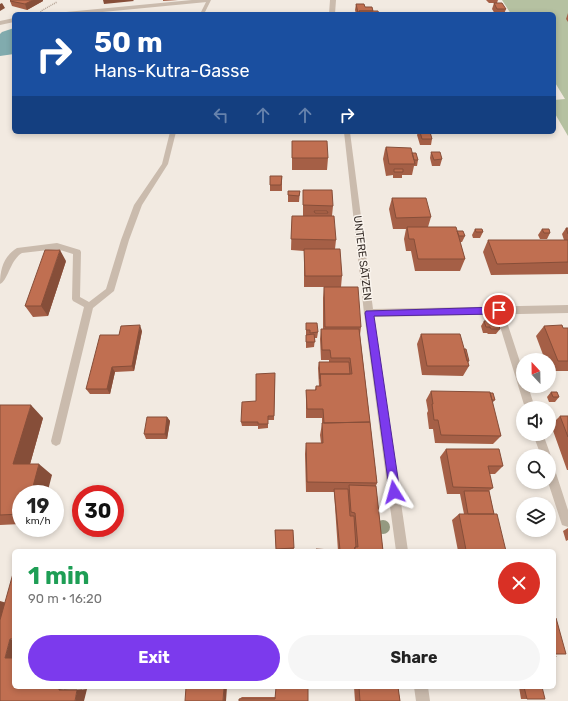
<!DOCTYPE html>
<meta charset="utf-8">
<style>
:root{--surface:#fff;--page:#f6f6f6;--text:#222;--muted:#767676;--accent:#7c3aed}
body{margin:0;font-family:Rubik,sans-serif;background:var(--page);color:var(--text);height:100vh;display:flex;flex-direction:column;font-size:15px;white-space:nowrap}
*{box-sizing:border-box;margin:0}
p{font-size:13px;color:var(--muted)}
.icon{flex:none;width:22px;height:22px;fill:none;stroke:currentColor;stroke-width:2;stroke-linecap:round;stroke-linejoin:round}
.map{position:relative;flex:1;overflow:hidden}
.details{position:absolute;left:12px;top:549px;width:544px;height:140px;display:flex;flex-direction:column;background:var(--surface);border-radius:6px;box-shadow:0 2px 6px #0003}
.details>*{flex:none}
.guide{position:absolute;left:12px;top:12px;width:544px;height:122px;border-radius:6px;box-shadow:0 2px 6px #0003;background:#1a4fa0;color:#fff;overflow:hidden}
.needle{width:26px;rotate:338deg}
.tools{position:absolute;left:516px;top:353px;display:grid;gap:8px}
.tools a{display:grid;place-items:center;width:40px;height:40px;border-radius:50%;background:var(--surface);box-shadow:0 2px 6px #0003;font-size:20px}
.speed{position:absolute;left:12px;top:485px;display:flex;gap:8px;font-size:20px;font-weight:700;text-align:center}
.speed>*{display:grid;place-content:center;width:52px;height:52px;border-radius:50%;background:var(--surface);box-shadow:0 2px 6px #0003;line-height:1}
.speed small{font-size:10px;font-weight:400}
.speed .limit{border:6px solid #d22;background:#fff;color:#111}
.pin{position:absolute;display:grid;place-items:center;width:34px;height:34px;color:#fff;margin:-17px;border:2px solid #fff;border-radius:50%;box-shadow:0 1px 4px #0007}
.me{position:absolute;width:44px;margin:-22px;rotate:352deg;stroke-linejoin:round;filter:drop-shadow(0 0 3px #0008)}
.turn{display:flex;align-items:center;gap:14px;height:84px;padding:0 16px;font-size:18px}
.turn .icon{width:52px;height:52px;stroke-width:2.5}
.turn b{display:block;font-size:28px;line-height:34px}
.lanes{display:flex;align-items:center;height:38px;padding:0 16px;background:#0003;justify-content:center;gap:20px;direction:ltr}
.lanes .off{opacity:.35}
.round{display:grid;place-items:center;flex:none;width:42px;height:42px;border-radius:21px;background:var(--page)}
.headline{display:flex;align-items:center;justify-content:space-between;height:68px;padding:0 16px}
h1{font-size:24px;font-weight:700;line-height:30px;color:#1e9e55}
.button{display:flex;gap:8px;margin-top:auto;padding:8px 16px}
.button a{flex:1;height:46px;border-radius:24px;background:var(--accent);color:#fff;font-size:16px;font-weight:700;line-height:46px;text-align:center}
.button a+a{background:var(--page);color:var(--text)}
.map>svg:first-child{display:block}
.green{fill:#b5c1a1}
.water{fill:#81abae}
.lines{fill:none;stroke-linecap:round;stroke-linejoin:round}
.path{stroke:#b6a597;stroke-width:1.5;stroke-dasharray:1 1;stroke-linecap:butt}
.lane{fill:#cabbad;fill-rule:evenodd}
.street{fill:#cabbad;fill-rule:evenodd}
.tree{fill:#949980}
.wall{fill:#a55f46}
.shaded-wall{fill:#864e39}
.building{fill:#c06f51;stroke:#864e39}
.route{fill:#7c3aed;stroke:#51269a}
.labels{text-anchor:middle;stroke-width:3;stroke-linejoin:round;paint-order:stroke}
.street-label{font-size:11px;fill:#39302b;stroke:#faf4ed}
</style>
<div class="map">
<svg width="568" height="701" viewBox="0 0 568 701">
<rect width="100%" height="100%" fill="#f2eae1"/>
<path class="green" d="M502,0H568V136L554,112V100L565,99L554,81V14H511Z"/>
<path class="water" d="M14,28V54L0,56V34L2,32Z"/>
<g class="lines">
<path class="path" d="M40,14L41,11L57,2"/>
<path class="lane" d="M207,0H211L204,14H200Z
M170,132H176L168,164L142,205L129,240L114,291L93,308L61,441L60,444L56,446L52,444L51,441L84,307L73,301L72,299L73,254L57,249L22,253C10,260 8,281 0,284C0,269 4,256 17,248L57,243L80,250L81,252L80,297L89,302L106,289L121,240L134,205L162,164Z
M499,307L503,310L523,371V386H528L535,408H525L495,310Z
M533,434H543L551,456L550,459L549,456H541Z
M549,462L553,463L554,467L568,510V527L562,525L548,482Z"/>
<path class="street" d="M192,0H210L207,2L82,14H63L66,12Z
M330,0H336L335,14H329Z
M14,18V22L0,25V21Z
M344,132H350L373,309L568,305V313L374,317L408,551H396L364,313Z
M414,687H428L430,701H416Z"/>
</g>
<circle class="tree" cx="383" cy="527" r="7"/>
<path class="wall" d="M163,0H178L163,1Z
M486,0H498L497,3L506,9L504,14H495L492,9L494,3H489Z
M10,1H43L27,10L12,6Z
M356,4L365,7L379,14H356L355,10Z
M568,13V22L566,19Z
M418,132H430L432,139L431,145H420L417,135Z
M292,141L328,158L327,170H292Z
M386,147L412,153L418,160L417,166H414L412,175H402V178H393V175L386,176L383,159L385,149Z
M431,152L442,159L440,166H432L430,158Z
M282,176V191H270V185Z
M303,190L333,206L332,216L336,240L335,249L342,276L341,287L361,327L360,335L377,483L376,486L383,551H338L334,492H306L305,454L306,443H321L320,435L322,424V418H306V390H315L316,386H319L318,368L319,362H329V360H321L320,339L321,329H323V298L324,287H304V251L291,250L292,216H303Z
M288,191H300L299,202H288Z
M392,198L431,217L428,227L457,231L465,236L462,242H460L465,259L460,271H415L411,251H406L404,239L406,229H393L389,209Z
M566,228H568V274L491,275L483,252L488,240H564L562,234Z
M475,229L483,232L480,238H473L472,235Z
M542,229L550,233L547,239H540L538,235Z
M66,261L48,316L33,317L25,306Z
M484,321L500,329L496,334H488L487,333H483L481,326Z
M306,323L318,332L317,338H315L314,347L306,348Z
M544,326L563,328H568V371H549V360H545L536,336Z
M142,331L134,371L115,372L110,394H90L86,389L119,335Z
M421,334L464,349L469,361L468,363L469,366L463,376L422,375L417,344Z
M275,378L274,420H268V428L258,429V426H242L241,422L256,401Z
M431,391L495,400L492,403L501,436L493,444L435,443L433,429H429L427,413L428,411L426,400Z
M551,392L559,397L555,402H549L547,397Z
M0,405L43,418L30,464L52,475L21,494V524L0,525Z
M560,416H568V470H567L551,425Z
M167,417L170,421L167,439H146L144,434Z
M446,449L503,466L495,474H489L493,488L489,491L494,514L506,551H458L452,520L459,514H464L460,494H447L440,457Z
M568,528V540L566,541L563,531Z
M275,530L294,548L293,551H276Z
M354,687H398L400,701H355Z
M519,687H542L527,699H521Z
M242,697H275L308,701L239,699Z"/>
<path class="shaded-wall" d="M33,0H43V1L27,10L25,4Z
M103,0H133L134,1L104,4Z
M2,3L5,8L0,11V4Z
M60,250L66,261L48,316L41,306Z
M140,325L142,331L134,371L132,366Z
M112,367L115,372L110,394L107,389Z
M31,405L43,418L27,475L13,464Z
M167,417L170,421L167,439L165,434Z
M39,464L52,475L47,494H31Z
M0,601L14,605L0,668Z
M10,639L14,640V659L5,658Z
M59,687H70L69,689L59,690Z
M82,687H87V689H82Z
M224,687H227L226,701H223Z
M87,689L84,701H75L77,690Z"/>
<path class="building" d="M11,0H33L25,4L10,1Z
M494,3H502L506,9H497Z
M356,4H364L365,7H372L373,11H359V13H358Z
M359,11H378L379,14H360Z
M420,132H430L432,139H422Z
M292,141H327L328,158H292Z
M386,147L411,148L415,164H389Z
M431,152H440L442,159L434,160Z
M412,153H416L418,160H414Z
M394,169H403V172H394Z
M270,176H282L281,185H270Z
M303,190H332L333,206L303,205Z
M288,191H300L299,196L288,195Z
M392,198H426L431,217L396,218Z
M314,211H327L328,213H315Z
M292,216H334L336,240L291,239Z
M407,227H456L465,259H418L414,239H409Z
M566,228H568V234Z
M475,229H482L483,232H476Z
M542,229H549L550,233H544Z
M457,231H463L465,236H459Z
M488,240H568V262L497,264Z
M304,249H340L342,276H305Z
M45,250H60L41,306H25Z
M324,287H358L361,327H325Z
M497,320L500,329H491L490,327H486L484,321Z
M306,323H317L318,332L310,333V330H306Z
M140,325L132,366L112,367L107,389H86L100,335H119L121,326Z
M562,325L563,328H568V361H558L544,326Z
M321,329H359L370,422L324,423L323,409H307L306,390H316V386H321L320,374H352L350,358H331L330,350H322Z
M314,334L315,342H306V335Z
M421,334H460L469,366H427Z
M464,349H466L469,361H467Z
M319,362H349L350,374H320V379Z
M275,373L274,416H268V424H258V422H241L242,402L256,401V374Z
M431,391L490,392L501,436L441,435L438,420H434L432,404H433Z
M551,392H557L559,397H553Z
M490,393H493L495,400H492Z
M0,405H31L13,464H39L31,494H21V514L0,515Z
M560,416H568V437Z
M147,417H167L165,434H144Z
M370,422L377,483L307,482L306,443H323L322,423Z
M446,449H499L503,466H488L493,488L453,487Z
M349,485L376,486L383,551H355V547H358L355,513L351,512Z
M334,489H348L350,516H354L356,547H355L354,550V551H345V550H340Z
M464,491H489L494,514H468Z
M459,514H497L506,551H483V550H466Z
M275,530H293L294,548L276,549Z
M316,549L332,550V551H316Z
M97,550H114V551H97Z
M14,570V639H10L5,658H14V687H59V690H77L75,701H0V620Z
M554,618H556L566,654H555L554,651Z
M14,648V658H12Z
M554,651L556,657H554Z
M64,687H82V689H64Z
M186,687H224L223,701H185Z
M276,687H308V701H239V699H275Z
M359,687H398L400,701H360Z
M524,687H542L545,699H527Z"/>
<path class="route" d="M499,307L503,310L499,314L374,316L400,492L398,495L394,497L390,495L365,313L366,311Z"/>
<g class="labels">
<g class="street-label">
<text transform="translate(363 258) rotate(83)" y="4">UNTERE SÄTZEN</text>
</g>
</g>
</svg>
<div class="tools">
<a><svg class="needle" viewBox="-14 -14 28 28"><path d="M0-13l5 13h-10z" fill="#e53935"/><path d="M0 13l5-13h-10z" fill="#767676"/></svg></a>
<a><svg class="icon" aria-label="sound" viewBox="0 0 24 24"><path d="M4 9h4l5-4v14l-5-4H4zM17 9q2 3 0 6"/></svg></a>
<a><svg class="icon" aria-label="search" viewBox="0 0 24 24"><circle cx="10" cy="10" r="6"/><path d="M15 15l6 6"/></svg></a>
<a><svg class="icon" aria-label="layers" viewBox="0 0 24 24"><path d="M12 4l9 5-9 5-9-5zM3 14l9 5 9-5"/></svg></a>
</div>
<div class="speed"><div>19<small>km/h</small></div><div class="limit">30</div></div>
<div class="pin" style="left:499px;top:310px;background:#d93025"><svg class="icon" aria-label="arrive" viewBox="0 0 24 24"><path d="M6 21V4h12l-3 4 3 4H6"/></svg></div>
<svg class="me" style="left:394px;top:492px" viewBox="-20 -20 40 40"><path d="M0-17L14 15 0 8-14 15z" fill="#7c3aed" stroke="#fff" stroke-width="4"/></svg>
<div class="guide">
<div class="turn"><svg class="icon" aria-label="right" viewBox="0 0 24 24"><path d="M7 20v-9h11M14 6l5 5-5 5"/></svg><div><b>50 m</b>Hans-Kutra-Gasse</div></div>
<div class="lanes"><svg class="icon off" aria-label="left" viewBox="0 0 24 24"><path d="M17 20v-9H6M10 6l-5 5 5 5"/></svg><svg class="icon off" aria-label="ahead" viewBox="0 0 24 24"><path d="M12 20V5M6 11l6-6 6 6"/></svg><svg class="icon off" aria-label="ahead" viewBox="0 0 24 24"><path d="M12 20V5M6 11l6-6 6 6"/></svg><svg class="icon" aria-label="right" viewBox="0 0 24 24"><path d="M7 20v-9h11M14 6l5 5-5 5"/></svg></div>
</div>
<section class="details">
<div class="headline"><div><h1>1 min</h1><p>90 m · 16:20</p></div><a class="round" style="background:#d93025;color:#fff"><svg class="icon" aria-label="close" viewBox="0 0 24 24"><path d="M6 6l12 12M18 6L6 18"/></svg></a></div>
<div class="button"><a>Exit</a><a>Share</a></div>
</section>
</div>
